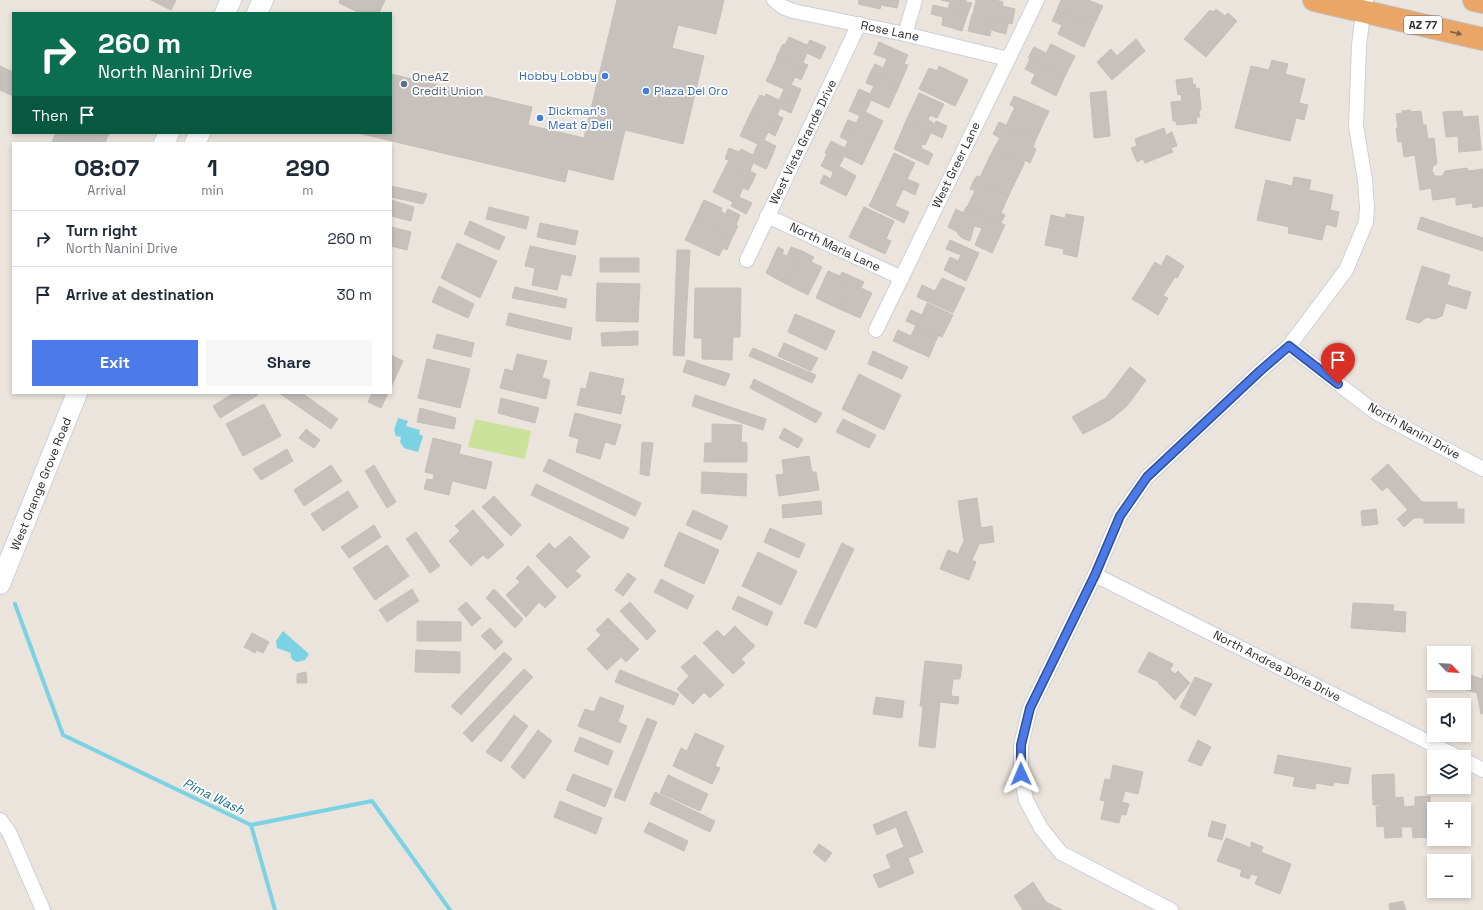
<!DOCTYPE html>
<meta charset="utf-8">
<style>
:root{--surface:#fff;--page:#f6f6f7;--text:#1f2937;--muted:#747a83;--line:#e0e1e3;--accent:#4d7ae9}
body{margin:0;font-family:"Space Grotesk",sans-serif;background:var(--page);color:var(--text);height:100vh;display:flex;flex-direction:column;font-size:15px;white-space:nowrap}
*{box-sizing:border-box;margin:0}
p{font-size:13px;color:var(--muted)}
.icon{flex:none;width:22px;height:22px;fill:none;stroke:currentColor;stroke-width:2;stroke-linecap:round;stroke-linejoin:round}
.map{position:relative;flex:1;overflow:hidden}
.sheet{position:absolute;left:12px;top:142px;width:380px;height:252px;display:flex;flex-direction:column;background:var(--surface);border-radius:0px;box-shadow:0 2px 6px #0003}
.sheet>*{flex:none}
.hud{position:absolute;left:12px;top:12px;width:380px;height:122px;border-radius:0px;box-shadow:0 2px 6px #0003;background:#0b6e4f;color:#fff;overflow:hidden}
.needle{width:26px;rotate:115deg}
.buttons{position:absolute;left:1427px;top:646px;display:grid;gap:8px}
.buttons a{display:grid;place-items:center;width:44px;height:44px;border-radius:0px;background:var(--surface);box-shadow:0 2px 6px #0003;font-size:20px}
.pin{position:absolute;display:grid;place-items:center;width:34px;height:34px;color:#fff;margin:-41px -17px;border-radius:50% 50% 50% 0;rotate:-45deg;box-shadow:0 0 4px #0007}
.pin .icon{rotate:45deg}
.me{position:absolute;width:44px;margin:-22px;rotate:359deg;stroke-linejoin:round;filter:drop-shadow(0 0 3px #0008)}
.turn{display:flex;align-items:center;gap:14px;height:84px;padding:0 20px;font-size:18px}
.turn .icon{width:52px;height:52px;stroke-width:2.5}
.turn b{display:block;font-size:28px;line-height:34px}
.then{display:flex;align-items:center;height:38px;padding:0 20px;background:#0003;gap:8px;font-size:15px}
.eta{display:flex;justify-content:space-evenly;align-items:center;height:68px;text-align:center}
.eta b{font-size:24px;font-weight:600;line-height:28px}
.cta{display:flex;gap:8px;margin-top:auto;padding:8px 20px}
.cta a{flex:1;height:46px;border-radius:0px;background:var(--accent);color:#fff;font-size:16px;font-weight:600;line-height:46px;text-align:center}
.cta a+a{background:var(--page);color:var(--text)}
ul{padding:0;list-style:none}
li{display:flex;align-items:center;gap:12px;height:56px;padding:0 20px;border-top:1px solid var(--line)}
li div{flex:1}
li b{display:block;font-size:15px}
li em{font-style:normal}
.map>svg:first-child{display:block}
.pitch{fill:#cce29c}
.water{fill:#7ad2e3}
.lines{fill:none;stroke-linecap:round;stroke-linejoin:round}
.stream{stroke:#7ad2e3;stroke-width:4}
.building{fill:#c6c1bd;stroke:#c6bfb7}
.minor-casing{stroke:#ccd0da;stroke-width:16}
.secondary-casing{stroke:#ccd0da;stroke-width:22}
.trunk-casing{stroke:#c3c3c3;stroke-width:24}
.minor{stroke:#fff;stroke-width:14}
.secondary{stroke:#fff;stroke-width:20}
.trunk{stroke:#e9a667;stroke-width:22}
.oneway{fill:#806245}
.route-casing{stroke:#324f97;stroke-width:10}
.route{stroke:#4d7ae9;stroke-width:7}
.shop-dot{fill:#3f7fe0;stroke:#fff;stroke-width:1.5}
.service-dot{fill:#5c6f8a;stroke:#fff;stroke-width:1.5}
.labels{text-anchor:middle;stroke-width:3.5;stroke-linejoin:round;paint-order:stroke}
.shield{fill:#fff;stroke:#6a6a6a;stroke-width:1}
.shield-label{font-size:11px;font-weight:bold;fill:#2a2a2a}
.street-label{font-size:12px;fill:#2a2a2a;stroke:#fff}
.shop-label{font-size:12px;fill:#366cbe;stroke:#fff;text-anchor:start}
.service-label{font-size:12px;fill:#4e5e75;stroke:#fff;text-anchor:start}
.water-label{font-size:13px;font-style:italic;fill:#1a738e;stroke:#fff}
</style>
<div class="map">
<svg width="1483" height="910" viewBox="0 0 1483 910">
<rect width="100%" height="100%" fill="#ebe4dd"/>
<path class="pitch" d="M475,419L531,431L525,459L468,447Z"/>
<path class="water" d="M398,418L408,421L406,426L420,430L419,434L423,436L418,452L404,448L400,442L401,437L396,436L394,430Z
M283,631L309,654L305,660L297,662C293,661 290,658 291,653L277,648L276,641Z"/>
<g class="lines">
<path class="stream" d="M15,604L63,735L251,825L372,801L450,910
M251,825L275,910"/>
</g>
<path class="building" d="M151,0H176L171,10Z
M340,0H385L379,13H360L339,3Z
M617,0H724L716,34L678,25L672,48L704,56L683,144L625,130L613,180L568,169L565,182L358,133H391V74L532,107L528,125L584,138Z
M859,0H899L897,8L881,5L880,9L858,4Z
M941,0H966V2L972,3L968,13L948,8L950,2Z
M976,0H996L1003,2L1002,6L1015,9L1012,24L973,14Z
M1061,0L1067,1V0H1088L1103,6L1093,27L1057,10Z
M933,5L968,13L962,31L942,25L943,17L931,14Z
M1216,9L1225,16L1228,13L1237,21L1206,57L1184,39L1210,10L1213,12Z
M1057,10L1093,27L1084,47L1058,34L1062,25L1052,21Z
M972,14L1008,23L1006,34L991,30L990,36L968,31Z
M789,37L807,45L810,40L826,47L820,59L807,53L803,63L808,65L805,71L776,58L783,44L785,45Z
M1136,39L1145,51L1112,80L1097,62L1111,49L1117,56Z
M879,42L908,55L904,64L908,65L899,86L870,73L875,64L883,68L887,59L874,54Z
M1051,44L1075,56L1065,76L1028,58L1034,47L1046,53Z
M777,58L805,71L801,80L795,77L791,85L801,89L796,101L782,94L784,89L766,81Z
M1030,59L1065,76L1056,96L1031,83L1035,74L1025,69Z
M1272,60L1288,64L1285,74L1305,79L1299,103L1308,105L1304,120L1296,118L1290,141L1235,128L1251,66L1269,70Z
M0,66L13,72V96L0,90Z
M939,66L968,80L955,106L919,89L929,68L937,71Z
M870,73L899,86L889,108L871,100L869,105L855,98L859,89L870,94L874,86L866,83Z
M1192,78L1193,85L1195,84L1196,89L1199,88L1201,109L1199,112L1200,117H1196L1197,123L1177,125L1176,121H1173L1171,102L1182,101L1181,94L1178,95L1176,80Z
M1106,91L1110,136L1094,138L1090,93Z
M919,93L944,104L937,118L930,115L928,120L935,124L936,121L947,126L942,138L906,121Z
M766,94L779,100L782,94L796,101L791,113L780,108L777,115L783,118L779,127L750,114L760,95L765,97Z
M1014,96L1049,111L1036,139L1006,126L1015,107L1010,105Z
M855,98L869,105L865,112L883,121L873,142L844,128L848,120L856,123L860,116L849,111Z
M1410,110V112L1421,111L1423,125H1426L1428,139L1434,138L1437,164L1433,166L1432,171L1435,176H1442L1445,171L1467,168L1468,171L1483,169V206L1473,208L1472,203L1456,205V197L1433,200L1431,188L1420,190L1415,155L1404,157L1402,142H1398L1396,128H1398L1396,114L1402,113V111Z
M1462,111L1463,117L1478,116L1481,150L1459,152L1458,136L1446,137L1443,112Z
M750,114L779,127L775,136L768,132L764,140L776,146L772,156L756,148L758,144L740,136Z
M906,121L931,132L925,145L922,144L921,148L933,154L928,165L894,149Z
M999,122L1036,139L1033,147L1036,149L1030,163L1024,160V164L993,150L1000,138L993,134Z
M844,128L873,142L862,165L844,156L842,161L825,153L831,141L845,148L848,141L840,137Z
M1164,128L1166,135L1172,132L1177,146L1171,148L1173,152L1145,163L1143,159L1137,162L1131,148L1137,146L1135,139Z
M56,133H109L105,143H53L52,142Z
M729,148L739,152L741,149L753,155L756,148L772,156L766,169L753,163L750,171L756,174L753,181L725,168L729,160L725,159Z
M993,150L1024,164L1008,197L974,180L977,176L980,177Z
M894,153L915,163L907,179L919,184L915,195L882,179Z
M827,154L842,161L839,166L856,176L846,196L820,183L824,175L831,179L833,172L821,166Z
M725,168L753,181L748,190L743,188L739,197L752,203L746,214L731,206L733,202L713,192Z
M1294,177L1311,180L1309,190L1333,195L1330,210L1339,212L1336,227L1326,224L1322,240L1288,233L1289,227L1257,220L1266,180L1292,186Z
M882,179L903,189L895,206L909,212L904,223L869,206Z
M974,180L1008,197L1001,213L1005,215L1001,223L967,207L975,191L970,189Z
M391,186L427,194L423,204L391,197Z
M391,200L414,207L411,221L391,216Z
M704,200L722,208L721,211L725,214L728,209L740,215L736,225L738,226L732,238L694,221Z
M489,207L529,217L526,229L486,219Z
M864,207L894,221L886,239L891,241L885,254L849,237Z
M966,207L1005,225L992,253L975,245L982,228L974,226L970,241L962,238L957,233L958,232L948,227L956,209L963,213Z
M1066,214L1084,217L1077,257L1063,254L1064,249L1045,245L1051,215L1065,218Z
M1421,217L1483,238V251L1417,229Z
M470,221L505,237L499,250L464,234Z
M694,221L732,238L727,250L723,248L719,256L685,240Z
M540,223L578,231L575,245L537,237Z
M391,227L411,232L407,250L391,246Z
M950,240L979,253L966,281L944,270L950,257L958,261L961,255L946,249Z
M457,243L497,261L480,298L441,278Z
M530,246L576,256L571,276L561,274L557,290L532,285L535,268L525,266Z
M778,247L784,250L782,254L787,256L791,247L802,251L786,284L766,273Z
M677,250H690L684,356L673,355Z
M802,251L814,257L811,262L822,267L808,295L786,284Z
M1167,255L1184,266L1177,278L1175,277L1163,296L1168,298L1158,315L1132,299L1155,262L1161,266Z
M600,258H639V272H600Z
M1422,266L1450,275L1447,285L1471,292L1466,309L1446,303L1442,316L1434,319L1427,317L1419,323L1406,319Z
M828,271L840,276L842,272L851,276L837,308L816,298Z
M851,276L864,282L861,288L872,293L860,318L837,308Z
M942,278L965,288L953,313L917,297L922,285L935,291Z
M597,283L640,284L638,322L596,321Z
M439,286L474,304L468,318L432,302Z
M515,287L567,299L565,308L512,298Z
M695,288H741L740,337H733L732,360L702,359V338H694Z
M927,303L953,315L942,337L906,321L911,310L922,315Z
M509,313L572,328L570,340L506,325Z
M795,314L835,331L826,350L788,332Z
M916,325L938,336L929,357L893,341L898,330L911,336Z
M638,331V345L602,346L601,333Z
M437,334L474,343L471,357L433,348Z
M784,343L818,358L811,371L778,356Z
M753,348L816,375L812,383L749,356Z
M873,351L908,367L902,379L868,364Z
M517,354L547,361L542,378L550,380L546,399L500,388L505,369L513,371Z
M391,355L403,361L391,387Z
M427,359L470,369L460,408L418,398Z
M687,360L730,374L725,386L683,372Z
M1130,367L1146,380L1127,406L1110,420L1083,434L1072,417L1106,398Z
M590,372L624,379L620,395L625,396L621,414L577,405L581,388L586,389Z
M859,374L901,395L884,430L842,409Z
M754,379L822,413L816,423L750,388Z
M234,393H257L258,395L220,418L213,406Z
M279,393H302L338,419L331,429Z
M372,393H388L381,408L368,402Z
M695,395L766,419L763,430L692,406Z
M501,398L539,408L535,423L498,413Z
M264,404L281,436L243,456L226,424Z
M420,408L456,418L454,429L417,422Z
M575,413L621,425L615,445L605,442L600,459L576,452L579,439L569,436Z
M843,419L876,435L869,448L836,432Z
M712,424L742,425L741,442L747,443V462H704L705,443H712Z
M784,428L803,439L798,448L779,438Z
M306,429L320,440L314,448L299,438Z
M433,438L461,445L459,454L492,462L486,489L452,481L449,495L424,489L427,479L433,480L434,474L425,472Z
M642,442L653,443L649,476L640,474Z
M287,449L293,461L261,480L253,469Z
M809,456L812,472H816L819,490L779,496L776,475L784,474L782,460Z
M549,459L641,503L635,516L543,471Z
M1388,464L1422,502H1457V509H1464V523H1424V518H1414L1404,527L1397,519L1408,510L1387,487L1382,491L1371,479Z
M331,465L342,481L304,506L294,490Z
M374,465L396,502L387,508L365,471Z
M702,472L747,474L746,496L701,493Z
M536,484L629,528L623,539L531,495Z
M348,491L358,507L323,531L311,514Z
M494,496L521,525L511,536L482,507Z
M977,498L981,528L992,526L994,542L979,544L972,560L976,562L969,580L940,569L948,550L958,554L964,541L958,501Z
M821,501L822,514L783,518L782,505Z
M1376,509L1378,524L1362,526L1361,511Z
M473,510L504,545L488,559L483,555L471,566L449,541L460,531L455,526Z
M693,510L728,526L721,540L686,525Z
M374,525L381,537L349,558L341,547Z
M770,528L805,544L799,558L764,542Z
M416,532L440,566L430,573L406,539Z
M679,532L719,550L704,584L664,566Z
M570,536L590,557L575,571L581,576L567,588L536,556L549,543L555,549Z
M842,543L854,549L816,628L804,623Z
M387,545L409,576L375,600L353,568Z
M758,552L797,571L781,605L742,586Z
M528,566L556,597L545,608L539,602L526,617L506,595L520,582L516,578Z
M628,573L636,579L623,596L615,590Z
M661,579L694,596L687,609L654,592Z
M412,589L419,601L387,622L379,610Z
M494,589L523,619L515,628L486,598Z
M738,596L773,612L767,626L732,609Z
M466,602L481,618L472,626L458,609Z
M630,602L656,631L647,640L620,611Z
M1353,603L1394,605L1393,611L1406,612L1405,632L1351,628Z
M608,618L639,649L626,662L621,657L607,670L587,649L601,635L596,630Z
M417,621L461,622V641H417Z
M735,626L755,646L741,659L745,663L733,674L703,643L717,630L724,637Z
M490,628L503,642L495,650L481,636Z
M252,633L269,642L263,653L256,650L255,653L244,647Z
M416,650L460,652V673L415,672Z
M504,652L512,659L461,715L451,706Z
M1149,652L1173,664L1170,670L1175,674L1178,671L1190,683L1175,700L1158,683L1159,682L1138,672Z
M695,655L724,685L710,698L704,692L693,704L677,689L689,676L681,667Z
M925,661L962,665L960,679H953L951,696L959,697L958,704L940,702L935,748L919,746L923,706H920Z
M524,669L533,677L472,742L463,733Z
M620,670L679,694L674,705L615,682Z
M306,672L307,683H297V674Z
M1464,673L1482,679L1483,675V713L1481,714L1477,693L1450,685V683H1464Z
M1195,677L1212,684L1195,716L1180,707Z
M600,697L624,706L618,722L627,726L620,743L578,726L585,709L594,712Z
M876,697L904,701L902,718L873,714Z
M514,715L528,726L501,762L486,752Z
M647,718L657,722L625,801L614,797Z
M538,730L552,741L524,779L511,767Z
M695,733L724,746L715,766L720,768L712,784L673,766L681,748L687,751Z
M580,737L613,751L608,765L574,751Z
M1198,740L1211,747L1201,766L1188,761Z
M1278,755L1351,768L1348,784L1334,782L1333,786L1316,783L1315,789L1293,786L1295,777L1274,773Z
M1113,765L1143,772L1138,794L1125,791L1122,802L1129,804L1126,815L1121,814L1119,823L1101,819L1105,801L1100,800L1105,779L1110,780Z
M573,774L612,789L605,807L566,790Z
M1394,774L1395,798L1403,797L1404,807L1415,806V797L1430,796L1432,837L1413,838L1412,827H1401L1402,837L1385,838L1384,826L1377,827L1376,806H1381V804L1373,805L1372,775Z
M668,775L708,794L700,811L660,793Z
M655,792L715,821L710,832L650,804Z
M560,801L602,818L596,834L554,817Z
M906,811L923,852L908,858L914,873L879,888L873,875L891,868L886,855L904,847L896,827L877,835L873,825Z
M1212,821L1226,825L1222,840L1208,836Z
M649,822L688,841L684,851L644,832Z
M1226,838L1251,848V842L1263,847L1261,852L1291,864L1280,894L1255,884L1258,876L1251,874L1249,879L1240,876L1242,870L1217,861Z
M819,844L832,853L825,862L813,852Z
M1033,882L1046,902L1062,910H1023L1014,896Z
M1403,901L1406,910H1390L1389,904Z"/>
<g class="lines">
<g class="minor-casing">
<path id="minor" d="M774,0L783,7L793,11L905,34L1008,59
M905,34L915,0
M767,216L902,278
M747,260L859,24
M876,330L1037,0
M1289,346L1375,412L1483,469
M1095,575L1458,757
M1464,760L1483,770
M0,820L9,832L43,910
M1171,910L1061,853L1041,828L1026,800L1021,774V745L1030,708L1095,575L1120,516L1147,477L1260,371L1289,346L1346,270L1366,222L1367,207L1365,180L1356,126L1359,46L1363,12L1366,0"/>
</g>
<g class="secondary-casing">
<path id="secondary" d="M225,13L231,0
M257,13L263,0
M164,143L169,133
M195,143L200,133
M0,584L77,393"/>
</g>
<g class="trunk-casing">
<path id="trunk" d="M1314,0L1483,39
M1474,0L1483,2"/>
</g>
<use href="#minor" class="minor"/>
<use href="#secondary" class="secondary"/>
<use href="#trunk" class="trunk"/>
</g>
<defs><path id="oneway-solid" d="M-6-.8H1V-3.2L6.5 0L1 3.2V.8H-6Z"/></defs>
<use class="oneway" href="#oneway-solid" transform="translate(1456 33) rotate(13)"/>
<g class="lines">
<g class="route-casing">
<path id="route" d="M1021,774V745L1030,708L1095,575L1120,516L1147,477L1260,371L1289,346L1338,384"/>
</g>
<use href="#route" class="route"/>
</g>
<g class="shop-dot">
<circle cx="605" cy="76" r="4"/>
<circle cx="646" cy="91" r="4"/>
<circle cx="540" cy="118" r="4"/>
</g>
<circle class="service-dot" cx="404" cy="84" r="4"/>
<g class="labels">
<rect class="shield" x="1404" y="16" width="38" height="18" rx="3"/>
<g class="shield-label">
<text x="1423" y="29">AZ 77</text>
</g>
<g class="street-label">
<text transform="translate(890 31) rotate(12)" y="4">Rose Lane</text>
<text transform="translate(803 142) rotate(-64)" y="4">West Vista Grande Drive</text>
<text transform="translate(956 165) rotate(-64)" y="4">West Greer Lane</text>
<text transform="translate(835 247) rotate(25)" y="4">North Maria Lane</text>
<text transform="translate(1414 431) rotate(29)" y="4">North Nanini Drive</text>
<text transform="translate(41 484) rotate(-68)" y="4">West Orange Grove Road</text>
<text transform="translate(1277 666) rotate(27)" y="4">North Andrea Doria Drive</text>
</g>
<g class="shop-label">
<text x="597" y="80" text-anchor="end">Hobby Lobby</text>
<text x="654" y="95">Plaza Del Oro</text>
<text x="548" y="115">Dickman's<tspan x="548" dy="14">Meat &amp; Deli</tspan></text>
</g>
<g class="service-label">
<text x="412" y="81">OneAZ<tspan x="412" dy="14">Credit Union</tspan></text>
</g>
<g class="water-label">
<text transform="translate(214 796) rotate(26)" y="5">Pima Wash</text>
</g>
</g>
</svg>
<div class="buttons">
<a><svg class="needle" viewBox="-14 -14 28 28"><path d="M0-13l5 13h-10z" fill="#e53935"/><path d="M0 13l5-13h-10z" fill="#747a83"/></svg></a>
<a><svg class="icon" aria-label="sound" viewBox="0 0 24 24"><path d="M4 9h4l5-4v14l-5-4H4zM17 9q2 3 0 6"/></svg></a>
<a><svg class="icon" aria-label="layers" viewBox="0 0 24 24"><path d="M12 4l9 5-9 5-9-5zM3 14l9 5 9-5"/></svg></a>
<a>+</a>
<a>−</a>
</div>
<div class="pin" style="left:1338px;top:384px;background:#d93025"><svg class="icon" aria-label="arrive" viewBox="0 0 24 24"><path d="M6 21V4h12l-3 4 3 4H6"/></svg></div>
<svg class="me" style="left:1021px;top:774px" viewBox="-20 -20 40 40"><path d="M0-17L14 15 0 8-14 15z" fill="#4d7ae9" stroke="#fff" stroke-width="4"/></svg>
<div class="hud">
<div class="turn"><svg class="icon" aria-label="right" viewBox="0 0 24 24"><path d="M7 20v-9h11M14 6l5 5-5 5"/></svg><div><b>260 m</b>North Nanini Drive</div></div>
<div class="then">Then<svg class="icon" aria-label="arrive" viewBox="0 0 24 24"><path d="M6 21V4h12l-3 4 3 4H6"/></svg></div>
</div>
<section class="sheet">
<div class="eta">
<div><b>08:07</b><p>Arrival</p></div>
<div><b>1</b><p>min</p></div>
<div><b>290</b><p>m</p></div>
</div>
<ul>
<li><svg class="icon" aria-label="right" viewBox="0 0 24 24"><path d="M7 20v-9h11M14 6l5 5-5 5"/></svg><div><b>Turn right</b><p>North Nanini Drive</p></div><em>260 m</em></li>
<li><svg class="icon" aria-label="arrive" viewBox="0 0 24 24"><path d="M6 21V4h12l-3 4 3 4H6"/></svg><div><b>Arrive at destination</b></div><em>30 m</em></li>
</ul>
<div class="cta"><a>Exit</a><a>Share</a></div>
</section>
</div>
